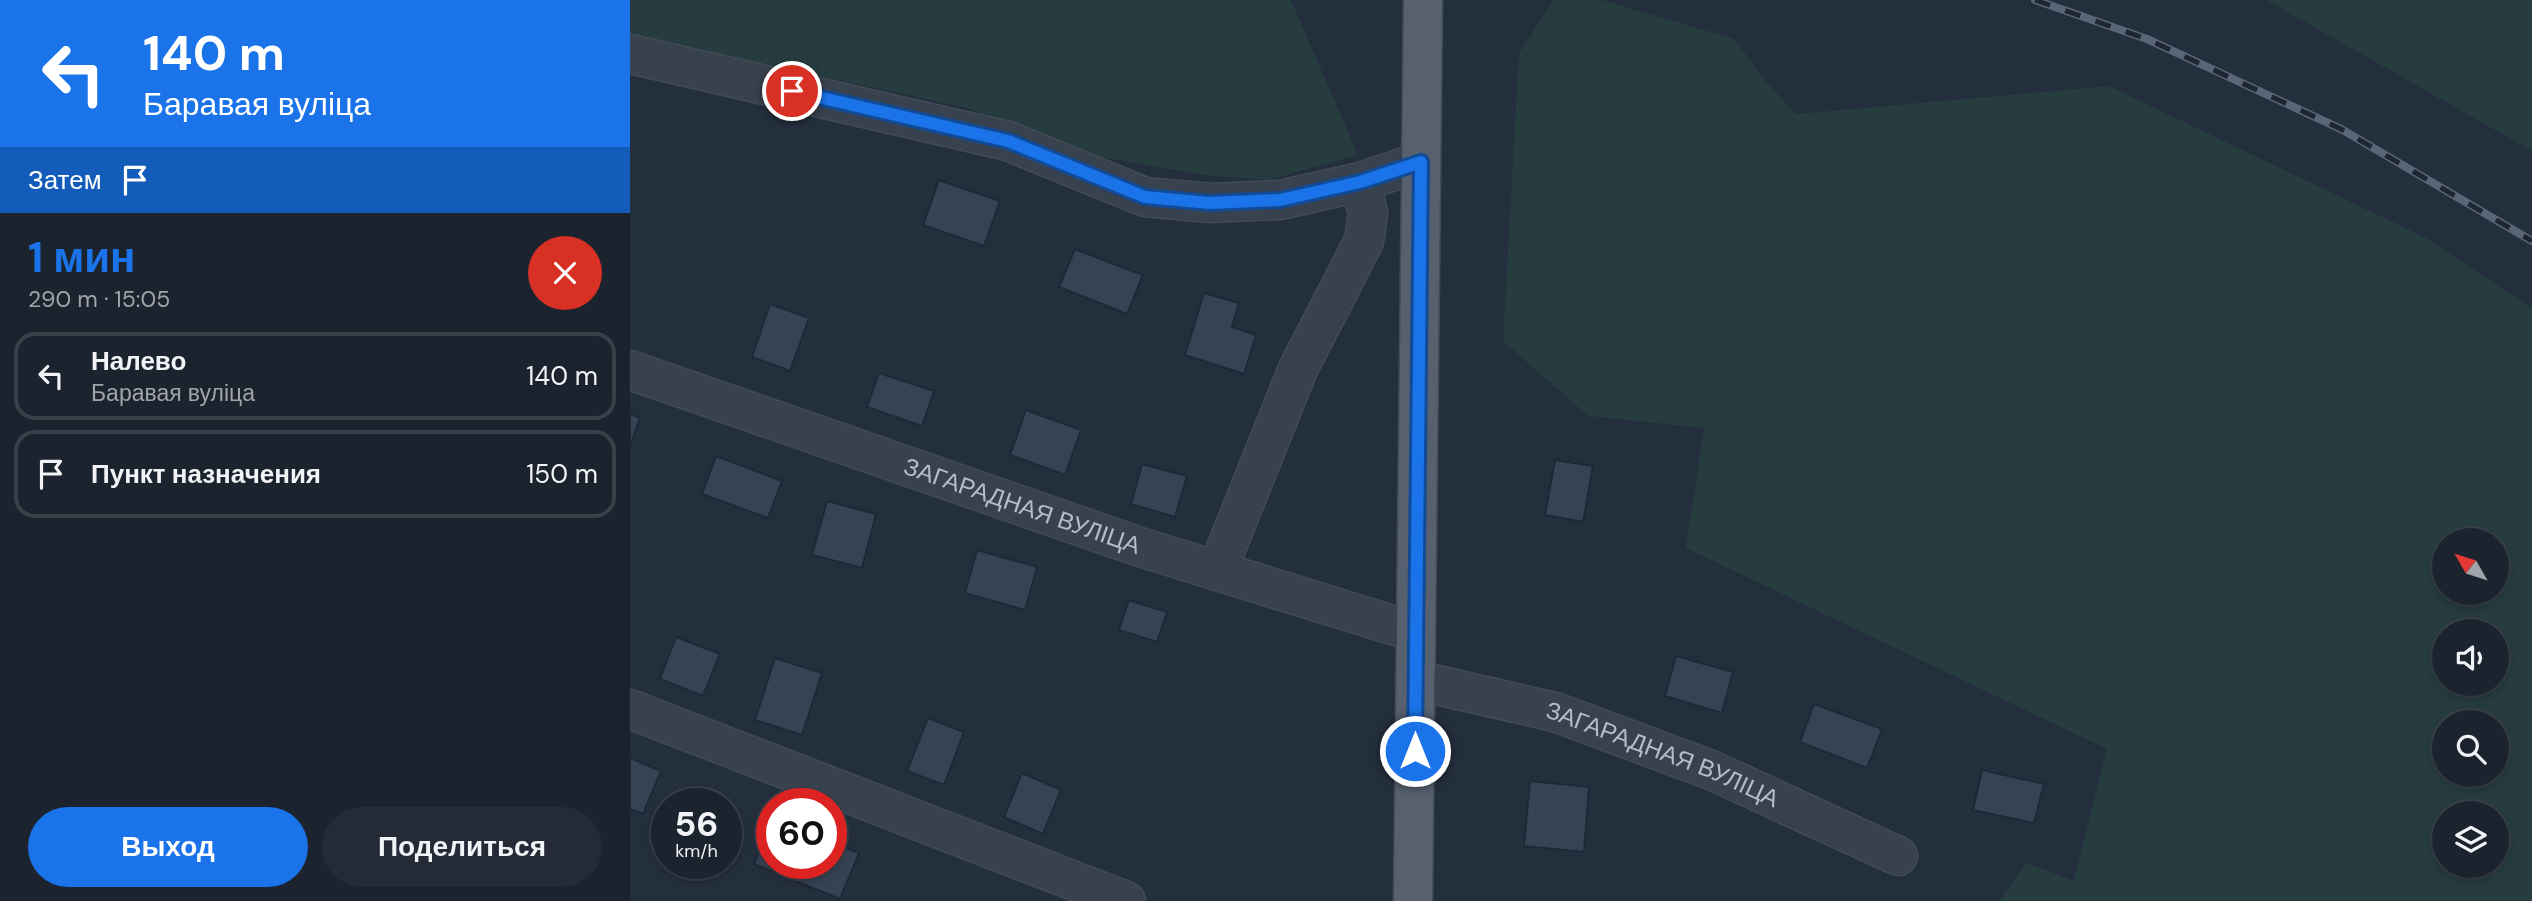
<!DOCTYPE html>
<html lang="ru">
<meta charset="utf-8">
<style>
:root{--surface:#1b232e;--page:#242b36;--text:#f1f3f6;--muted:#a0a4aa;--line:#39404a;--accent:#1a73e8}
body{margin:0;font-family:"DM Sans",sans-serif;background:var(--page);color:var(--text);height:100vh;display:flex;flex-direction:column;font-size:26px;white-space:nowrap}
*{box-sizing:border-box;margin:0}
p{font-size:23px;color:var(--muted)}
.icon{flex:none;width:38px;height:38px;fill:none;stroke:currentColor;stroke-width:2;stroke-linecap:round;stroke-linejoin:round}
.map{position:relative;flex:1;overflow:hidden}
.sheet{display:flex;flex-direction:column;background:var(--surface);width:630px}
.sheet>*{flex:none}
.guide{background:#1a73e8;color:#fff;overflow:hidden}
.needle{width:46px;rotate:309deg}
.fabs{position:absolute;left:1802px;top:528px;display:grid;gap:14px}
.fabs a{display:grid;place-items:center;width:77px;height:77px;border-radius:50%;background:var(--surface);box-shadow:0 4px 10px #0003,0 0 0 2px var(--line);font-size:35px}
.speed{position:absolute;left:21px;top:788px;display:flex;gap:14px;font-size:35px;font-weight:700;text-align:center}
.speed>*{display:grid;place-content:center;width:91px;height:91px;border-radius:50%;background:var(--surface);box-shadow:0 4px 10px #0003,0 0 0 2px var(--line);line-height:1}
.speed small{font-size:18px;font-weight:400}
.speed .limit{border:10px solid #d22;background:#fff;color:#111}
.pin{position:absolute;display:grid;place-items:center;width:60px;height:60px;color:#fff;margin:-30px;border:4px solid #fff;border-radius:50%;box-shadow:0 2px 7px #0007}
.me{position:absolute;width:77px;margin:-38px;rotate:0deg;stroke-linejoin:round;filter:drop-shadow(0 0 5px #0008)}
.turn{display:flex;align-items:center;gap:24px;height:147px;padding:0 28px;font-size:32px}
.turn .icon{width:91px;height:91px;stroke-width:2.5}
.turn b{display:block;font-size:49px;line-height:60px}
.then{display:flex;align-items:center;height:66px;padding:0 28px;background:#0003;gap:14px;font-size:26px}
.round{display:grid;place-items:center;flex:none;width:74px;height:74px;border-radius:37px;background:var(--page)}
.summary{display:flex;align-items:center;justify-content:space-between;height:119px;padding:0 28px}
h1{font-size:42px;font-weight:700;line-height:52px;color:var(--accent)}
.button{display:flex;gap:14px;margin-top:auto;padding:14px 28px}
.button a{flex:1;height:80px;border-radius:42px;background:var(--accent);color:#fff;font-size:28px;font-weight:700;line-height:80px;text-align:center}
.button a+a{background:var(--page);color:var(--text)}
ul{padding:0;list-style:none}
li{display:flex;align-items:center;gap:21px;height:88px;margin:0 14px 10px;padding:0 14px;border:4px solid var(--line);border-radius:21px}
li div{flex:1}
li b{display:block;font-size:26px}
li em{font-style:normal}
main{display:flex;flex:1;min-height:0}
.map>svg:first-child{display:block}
.green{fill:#263c3f;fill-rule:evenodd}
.building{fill:#364354;stroke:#1f2835;stroke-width:2}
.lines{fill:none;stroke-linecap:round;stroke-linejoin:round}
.minor-casing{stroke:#414a57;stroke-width:41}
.major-casing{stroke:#414a57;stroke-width:41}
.minor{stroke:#38414e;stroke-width:38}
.major{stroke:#56606e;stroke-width:38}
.rail-casing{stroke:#5a6575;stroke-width:8}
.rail{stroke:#1d2633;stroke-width:5;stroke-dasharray:16;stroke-linecap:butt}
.route-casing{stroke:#114b97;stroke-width:18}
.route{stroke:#1a73e8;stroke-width:12}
.labels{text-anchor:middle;stroke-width:7;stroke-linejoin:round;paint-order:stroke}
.street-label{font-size:24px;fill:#b4bcc9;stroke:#1d2633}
</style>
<main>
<section class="sheet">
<div class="guide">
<div class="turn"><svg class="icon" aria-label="left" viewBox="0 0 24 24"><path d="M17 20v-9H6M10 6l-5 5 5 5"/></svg><div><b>140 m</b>Баравая вуліца</div></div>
<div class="then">Затем<svg class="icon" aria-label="arrive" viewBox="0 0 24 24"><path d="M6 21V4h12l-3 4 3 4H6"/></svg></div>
</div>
<div class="summary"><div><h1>1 мин</h1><p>290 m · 15:05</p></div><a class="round" style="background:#d93025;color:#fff"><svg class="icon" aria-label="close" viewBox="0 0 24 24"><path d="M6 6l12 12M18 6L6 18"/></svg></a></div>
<ul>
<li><svg class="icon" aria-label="left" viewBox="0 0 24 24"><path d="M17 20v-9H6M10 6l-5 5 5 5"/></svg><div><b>Налево</b><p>Баравая вуліца</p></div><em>140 m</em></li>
<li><svg class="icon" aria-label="arrive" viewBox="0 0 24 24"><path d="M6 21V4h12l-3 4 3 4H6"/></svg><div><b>Пункт назначения</b></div><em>150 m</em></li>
</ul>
<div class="button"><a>Выход</a><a>Поделиться</a></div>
</section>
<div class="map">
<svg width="1902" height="901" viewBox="0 0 1902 901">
<rect width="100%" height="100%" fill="#242f3e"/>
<path class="green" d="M0,0H661L728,155L638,180L575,175L471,157L334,107L0,36Z
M924,0H972L1104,39L1138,84L1166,114L1479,86L1794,237L1902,308V901H1369L1396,863L1444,881L1477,749L1056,548L1074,428L958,416L873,341L889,53ZM1815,541H1867V593H1815ZM1815,632H1867V684H1815ZM1815,723H1867V775H1815ZM1815,814H1867V866H1815Z
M1637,0H1902V151L1642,3Z"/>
<path class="building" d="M309,180L370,201L354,246L293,225Z
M445,249L513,275L497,314L429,287Z
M574,293L609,303L602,327L626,335L614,374L555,355Z
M140,304L179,318L160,371L122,357Z
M249,373L304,391L292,426L237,407Z
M396,410L451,430L435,475L380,455Z
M0,414L10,418L0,446Z
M86,456L152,481L138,518L72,494Z
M925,460L963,466L953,522L915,515Z
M512,464L557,476L545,517L501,504Z
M197,501L246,514L232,568L182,555Z
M347,550L407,567L395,610L335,593Z
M499,600L537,612L527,642L489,630Z
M46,637L90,654L73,696L30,679Z
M1046,656L1103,672L1092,713L1035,696Z
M145,658L192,673L172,735L125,720Z
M1184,704L1252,729L1237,768L1170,742Z
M298,718L334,732L314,785L277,771Z
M0,758L31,771L13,814L0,809Z
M1352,770L1414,784L1404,823L1343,810Z
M392,773L431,790L413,834L374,817Z
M900,781L959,787L954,852L894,846Z
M142,820V863H201V842L229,853L210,899L124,864Z"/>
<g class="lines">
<g class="minor-casing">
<g id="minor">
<path d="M0,54L378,141L515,197L580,203L650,200L730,182L791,162"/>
<path id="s1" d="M0,370L510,547L785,632"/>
<path d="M587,571L668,369L734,241L738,213L730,182"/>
<path id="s2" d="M785,680L925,712L1081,770L1268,856"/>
<path d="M0,709L496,901"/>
</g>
</g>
<g class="major-casing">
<path id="major" d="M783,901L793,0"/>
</g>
<use href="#minor" class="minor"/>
<use href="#major" class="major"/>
<g class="rail-casing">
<path id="rail" d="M1405,0L1517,39L1711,129L1902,241"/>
</g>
<use href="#rail" class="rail"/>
</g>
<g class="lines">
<g class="route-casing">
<path id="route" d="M162,91L378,141L515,197L580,203L650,200L730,182L791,162L785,751"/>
</g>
<use href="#route" class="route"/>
</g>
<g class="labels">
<g class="street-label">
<text dy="8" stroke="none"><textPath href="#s1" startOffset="415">ЗАГАРАДНАЯ ВУЛІЦА</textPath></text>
<text dy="8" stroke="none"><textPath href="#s2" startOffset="259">ЗАГАРАДНАЯ ВУЛІЦА</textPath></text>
</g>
</g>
</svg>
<div class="fabs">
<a><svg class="needle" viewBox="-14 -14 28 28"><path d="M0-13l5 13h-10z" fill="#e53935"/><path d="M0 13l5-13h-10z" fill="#a0a4aa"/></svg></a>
<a><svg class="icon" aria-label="sound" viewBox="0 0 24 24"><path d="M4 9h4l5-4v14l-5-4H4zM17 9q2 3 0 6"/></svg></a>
<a><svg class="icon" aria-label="search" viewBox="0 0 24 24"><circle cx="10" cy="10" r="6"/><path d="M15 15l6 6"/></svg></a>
<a><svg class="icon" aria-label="layers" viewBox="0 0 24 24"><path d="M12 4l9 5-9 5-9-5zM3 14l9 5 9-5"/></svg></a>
</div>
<div class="speed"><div>56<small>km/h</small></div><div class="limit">60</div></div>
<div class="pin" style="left:162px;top:91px;background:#d93025"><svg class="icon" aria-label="arrive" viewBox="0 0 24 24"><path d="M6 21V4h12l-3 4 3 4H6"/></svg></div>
<svg class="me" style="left:785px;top:751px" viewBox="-20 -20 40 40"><circle r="17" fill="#1a73e8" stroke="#fff" stroke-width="3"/><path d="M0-11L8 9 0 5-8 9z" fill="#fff"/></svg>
</div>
</main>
